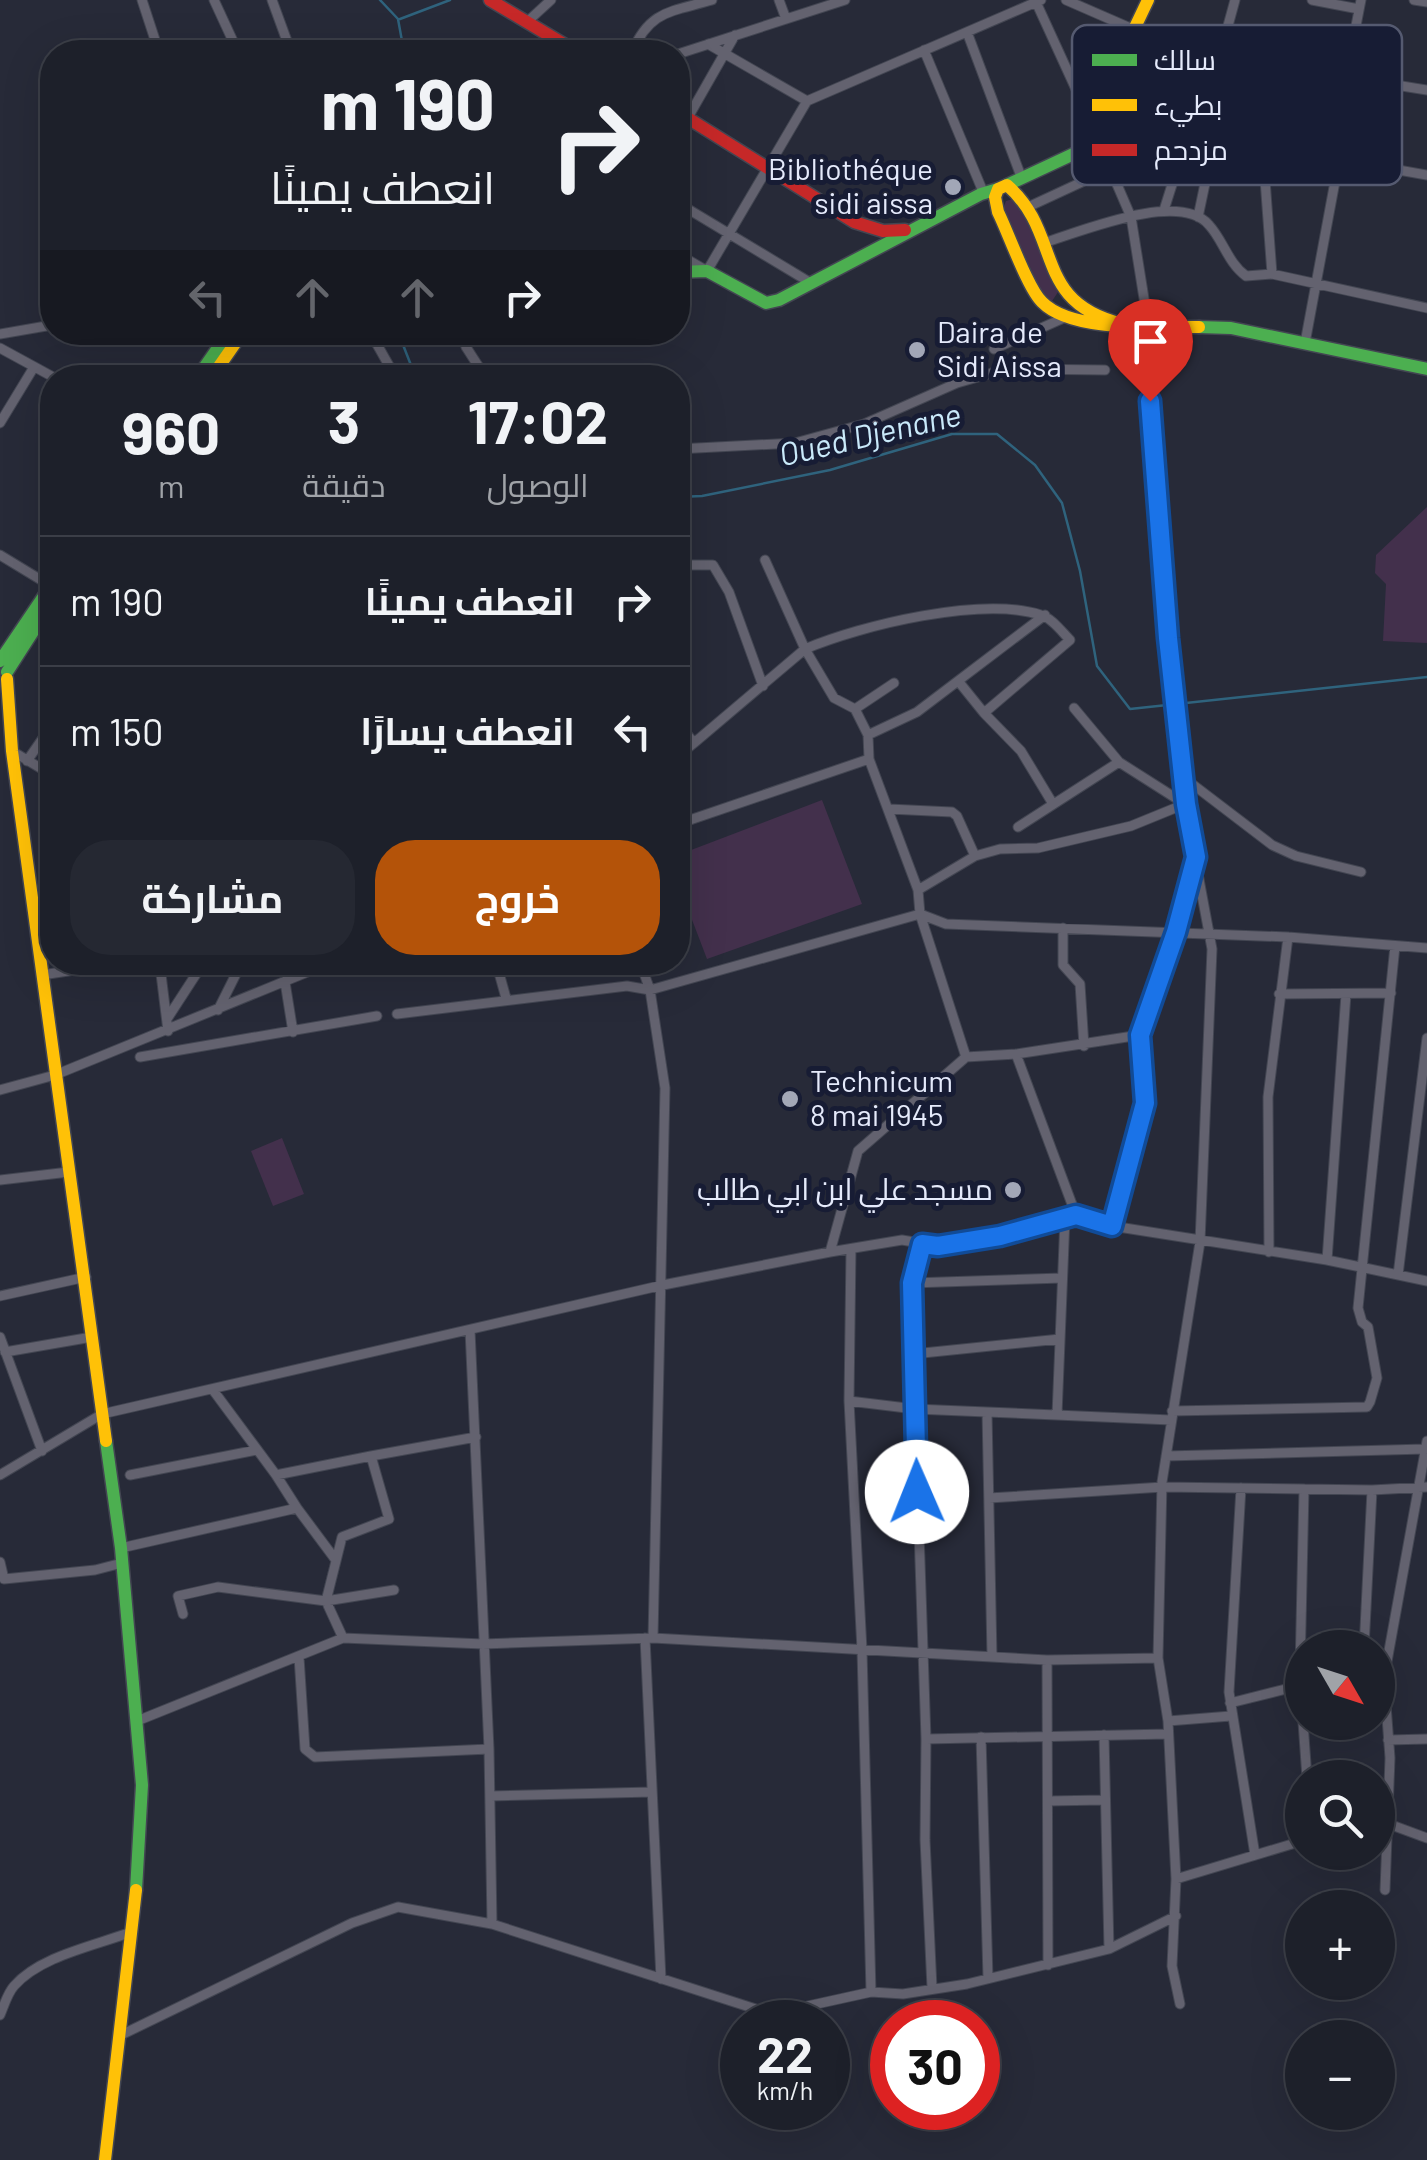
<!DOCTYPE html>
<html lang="ar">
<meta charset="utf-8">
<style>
:root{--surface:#1d202a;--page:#252832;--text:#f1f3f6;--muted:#a0a3a8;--line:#3b3e47;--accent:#b45309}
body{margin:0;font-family:Barlow,Cairo,sans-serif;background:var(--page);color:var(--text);direction:rtl;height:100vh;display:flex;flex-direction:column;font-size:38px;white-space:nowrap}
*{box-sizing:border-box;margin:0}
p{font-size:32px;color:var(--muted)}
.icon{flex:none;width:55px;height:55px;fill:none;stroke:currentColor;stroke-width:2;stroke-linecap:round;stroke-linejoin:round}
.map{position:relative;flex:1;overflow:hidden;direction:ltr}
.side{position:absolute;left:40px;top:365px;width:650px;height:610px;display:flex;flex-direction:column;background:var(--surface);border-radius:40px;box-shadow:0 10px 40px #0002,0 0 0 2px var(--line);direction:rtl}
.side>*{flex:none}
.hud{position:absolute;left:40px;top:40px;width:650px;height:305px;border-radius:40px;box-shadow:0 10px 40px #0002,0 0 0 2px var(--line);direction:rtl;background:#1d202a;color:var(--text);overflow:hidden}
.needle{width:65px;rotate:129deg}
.tools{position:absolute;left:1285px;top:1630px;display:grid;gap:20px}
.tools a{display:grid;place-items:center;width:110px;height:110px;border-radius:50%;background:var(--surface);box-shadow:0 10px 40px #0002,0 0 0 2px var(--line);font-size:50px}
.speed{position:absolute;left:720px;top:2000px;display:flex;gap:20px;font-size:50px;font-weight:700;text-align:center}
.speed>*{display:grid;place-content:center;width:130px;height:130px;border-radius:50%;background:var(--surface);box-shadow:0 10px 40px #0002,0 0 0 2px var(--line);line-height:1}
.speed small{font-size:25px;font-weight:400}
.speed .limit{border:15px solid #d22;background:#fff;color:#111}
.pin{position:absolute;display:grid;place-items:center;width:85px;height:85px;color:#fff;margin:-102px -42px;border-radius:50% 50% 50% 0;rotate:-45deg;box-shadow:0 0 10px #0007}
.pin .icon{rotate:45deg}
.me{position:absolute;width:110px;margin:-55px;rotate:359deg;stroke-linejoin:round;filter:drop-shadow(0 0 8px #0008)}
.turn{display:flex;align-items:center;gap:35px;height:210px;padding:0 30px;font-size:45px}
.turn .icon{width:130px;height:130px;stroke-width:2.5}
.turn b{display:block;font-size:70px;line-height:85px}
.lanes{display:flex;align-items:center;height:95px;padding:0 30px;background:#0003;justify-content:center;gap:50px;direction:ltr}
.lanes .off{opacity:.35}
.eta{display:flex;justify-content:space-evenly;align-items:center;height:170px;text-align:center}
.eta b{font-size:60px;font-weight:700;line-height:70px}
.button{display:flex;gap:20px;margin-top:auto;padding:20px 30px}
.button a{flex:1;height:115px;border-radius:40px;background:var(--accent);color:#fff;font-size:40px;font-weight:700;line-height:115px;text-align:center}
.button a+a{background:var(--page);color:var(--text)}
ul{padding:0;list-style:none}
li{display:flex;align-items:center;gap:30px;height:130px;padding:0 30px;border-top:2px solid var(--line)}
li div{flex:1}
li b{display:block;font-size:38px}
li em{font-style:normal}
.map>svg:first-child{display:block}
.green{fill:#43304c}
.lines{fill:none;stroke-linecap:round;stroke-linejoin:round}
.stream{stroke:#2f637d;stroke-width:2.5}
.street-casing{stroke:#434652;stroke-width:11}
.fast-casing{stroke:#434652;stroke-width:15}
.slow-casing{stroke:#434652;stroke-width:15}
.jam-casing{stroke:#434652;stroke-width:15}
.street{stroke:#63626f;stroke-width:9}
.fast{stroke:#4caf50;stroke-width:12}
.slow{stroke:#ffc107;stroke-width:12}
.jam{stroke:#c62828;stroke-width:12}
.route-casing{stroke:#114b97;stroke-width:25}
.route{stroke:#1a73e8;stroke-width:18}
.poi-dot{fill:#a2a7b7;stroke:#171c34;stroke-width:4}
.labels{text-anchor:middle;stroke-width:10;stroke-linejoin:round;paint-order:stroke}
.poi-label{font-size:30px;fill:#e5eafb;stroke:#171c34;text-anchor:end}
.water-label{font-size:32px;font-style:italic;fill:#c9e9fa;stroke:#171c34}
.key{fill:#171c34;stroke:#555a70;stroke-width:2.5}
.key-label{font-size:28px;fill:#e5eafb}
</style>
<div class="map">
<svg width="1427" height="2160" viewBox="0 0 1427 2160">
<rect width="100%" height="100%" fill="#272a38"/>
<path class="green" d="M1013,199L1019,204L1058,292L1052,301L1045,299L1003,209L1006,201Z
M1427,507V643L1383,641L1386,584L1375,573L1376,555Z
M822,800L862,904L707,959L678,883V855Z
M282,1138L304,1194L273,1206L251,1151Z"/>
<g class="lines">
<path class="stream" d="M380,0L398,19L404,52
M400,19L450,0
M398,332L416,378
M678,497L702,496L830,470L952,434H997L1035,465L1062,503L1080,571L1097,666L1130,709L1427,677"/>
<g class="street-casing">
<path id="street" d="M142,0L159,52
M214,0L238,52
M272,0L291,52
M779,0L786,19
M1066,0L1144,34L1223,48L1346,77L1427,90
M1312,0L1359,9
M1414,0L1427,2
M1036,2L1090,120
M527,22L551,0
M967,32L1022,179
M708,44L807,101
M924,50L984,194
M632,52C650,10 671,12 712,0
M678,54L845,0
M1093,127L1110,126L1197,139L1337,166L1359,163L1427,175
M678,135L735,35
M1098,136L1211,155L1336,182
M1097,138L1131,217L1146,311L1168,638L1185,804L1212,949L1200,1242L1162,1482L1158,1658L1168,1721L1176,1879L1172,1966L1180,2004
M1197,139L1235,0
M1264,166L1272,274
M678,203L811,283
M1028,207L1110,169
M1164,210L1183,150
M1198,217L1211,155
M1043,243C1080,232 1179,190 1209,225C1223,240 1228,263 1246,276L1272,274L1427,308
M678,254L707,271L807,101L1041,0
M370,332L396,378
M463,332L466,347L486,378
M0,334L52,325
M1305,343L1352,90L1346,77L1361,0
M0,348L55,378
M994,349L1066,317
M0,423L34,367
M678,449L795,443L864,424L957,383L995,372L1020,369L1105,370
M0,555L51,586
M678,565H713L729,592L763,686
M678,606L680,612L678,613
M959,682L984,713L1021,751L1053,804
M1074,708L1119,762L1185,804
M855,709L894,683
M678,723L694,743L805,649L765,560
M868,735L917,712L1045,615
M12,751L52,775
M678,756L694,743
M869,759L868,735L855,709L834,698L805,649C862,625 982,596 1041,615C1052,618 1062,632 1070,640L984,713
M27,761L52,725
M1183,777L1272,845L1296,856L1361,872
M889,809L952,812L957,816L975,856
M678,824L869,759L918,890L920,914L966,1057
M1018,827L1119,762
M918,890L975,856L1000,849L1038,848L1131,826L1185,804
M1063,928V965L1080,984L1084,1046
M162,962L160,966L168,1031
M496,962L506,998
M640,962L650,990L665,1088L653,1638
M42,975L127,962
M1279,994L1391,993
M218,1010L242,962
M397,1014L627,986L650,990L920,914L946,924L1288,937L1427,948
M167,1019L204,962
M293,1032L285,982L297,962
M1140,1035L1176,932L1194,861
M1016,1054L1140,1035L1145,1103L1112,1226
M140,1057L377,1016
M0,1090L55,1075L332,962
M0,1180L69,1172
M922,1244L913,1269V1354L926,1739L925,1840L932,1988
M851,1249L849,1401L862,1650L871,1992
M830,1252L902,1240L938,1246L1000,1236L1076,1215L1112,1226L1327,1260L1427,1281
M1269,1252L1268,1097L1288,937
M1327,1260L1346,994
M1398,1275L1427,1038
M912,1283L1062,1278
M0,1296L86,1277
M470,1330L489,1749L492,1924L762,2011L794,2009L871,1992L903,1994L967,1984L1109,1949L1176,1916
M0,1337L42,1451
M5,1352L92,1337
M913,1354L1060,1339
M213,1390L276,1475L371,1456L389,1519L342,1537L326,1601L343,1638
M849,1401L915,1409L987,1412
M1172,1411L1367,1407L1370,1402L1377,1378L1368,1327L1362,1322L1358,1308L1395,946
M1057,1415L1065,1218
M371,1456L476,1437
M1166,1456L1425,1449
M0,1475L102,1414L663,1285L830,1252L858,1151L966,1057L1016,1054L1076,1215
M130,1475L257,1450
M276,1475L297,1508
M1241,1488L1229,1692L1255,1855
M989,1498L1163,1487L1372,1490L1427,1487
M121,1548L297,1508L335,1559
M0,1562L4,1579L95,1570L122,1563
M183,1614L178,1596L218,1587L326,1601L394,1590
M645,1638L661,1979
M1364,1648L1372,1490
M299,1657L305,1749L315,1757L489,1749
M992,1657L987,1412L1171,1420
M1047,1660L1048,1965
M1230,1703L1302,1685
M1302,1710L1300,1671L1304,1489
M137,1721L343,1638L483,1644L653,1638L1047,1660L1158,1658
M1168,1721L1231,1716
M1303,1722L1307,1778
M1104,1735L1109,1949
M981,1737L988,1978
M926,1739L1168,1734
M1388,1740L1427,1739
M490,1796L652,1792
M1048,1801L1103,1800
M1378,1820L1427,1838
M1176,1879L1302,1841
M1385,1890L1390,1758L1384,1678L1427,1441
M0,2015C4,2006 7,1994 14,1986C40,1956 94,1946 131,1932
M119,2036L352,1923L398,1907L492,1924"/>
</g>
<g class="fast-casing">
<path id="fast" d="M1007,185L1082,150L1095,140
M678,272L707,271L766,303L779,300L981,194L998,189
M1199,327L1231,328L1427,369
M197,378L229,332
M0,661L52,584
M7,672L52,602
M106,1441L121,1548L142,1785L136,1890"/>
</g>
<g class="slow-casing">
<path id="slow" d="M1087,128L1148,0
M1123,324C1031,302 1064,235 1007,185L998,189L995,197L998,212C1008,232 1028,289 1042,302C1072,333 1158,326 1199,327
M211,378L243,332
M7,679L12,751L106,1441
M105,2160L136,1890"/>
</g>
<g class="jam-casing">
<path id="jam" d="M490,0L577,52
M678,112L854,222L883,231L905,230"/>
</g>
<use href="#street" class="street"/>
<use href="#fast" class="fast"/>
<use href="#slow" class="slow"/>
<use href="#jam" class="jam"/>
</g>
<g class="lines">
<g class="route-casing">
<path id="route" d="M917,1492L912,1283L922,1244L938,1246L1000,1236L1076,1215L1112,1226L1145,1103L1140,1035L1176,932L1196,857L1186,804L1168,638L1150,401"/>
</g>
<use href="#route" class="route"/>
</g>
<g class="poi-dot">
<circle cx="953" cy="187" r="10"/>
<circle cx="917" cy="350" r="10"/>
<circle cx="790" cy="1099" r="10"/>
<circle cx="1013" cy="1190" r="10"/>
</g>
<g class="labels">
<g class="poi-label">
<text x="933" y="180">Bibliothéque<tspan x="933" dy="34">sidi aissa</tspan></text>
<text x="937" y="343" text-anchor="start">Daira de<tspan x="937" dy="34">Sidi Aissa</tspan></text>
<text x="810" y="1092" text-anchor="start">Technicum<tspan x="810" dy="34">8 mai 1945</tspan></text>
<text x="993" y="1200">مسجد علي ابن ابي طالب</text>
</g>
<g class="water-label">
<text transform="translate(870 435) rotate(-13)" y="11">Oued Djenane</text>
</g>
</g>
<rect x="1072" y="25" width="330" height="160" rx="15" class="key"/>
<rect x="1092" y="54" width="45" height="12" fill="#4caf50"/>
<rect x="1092" y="99" width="45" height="12" fill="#ffc107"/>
<rect x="1092" y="144" width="45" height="12" fill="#c62828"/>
<g class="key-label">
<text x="1154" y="70">سالك</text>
<text x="1154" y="115">بطيء</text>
<text x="1154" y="160">مزدحم</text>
</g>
</svg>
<div class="tools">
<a><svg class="needle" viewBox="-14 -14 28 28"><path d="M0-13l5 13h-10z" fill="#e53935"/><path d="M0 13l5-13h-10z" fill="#a0a3a8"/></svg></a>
<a><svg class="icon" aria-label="search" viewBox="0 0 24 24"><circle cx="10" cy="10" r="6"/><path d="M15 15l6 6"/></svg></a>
<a>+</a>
<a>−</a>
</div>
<div class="speed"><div>22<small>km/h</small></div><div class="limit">30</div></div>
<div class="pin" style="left:1150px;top:401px;background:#d93025"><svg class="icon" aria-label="arrive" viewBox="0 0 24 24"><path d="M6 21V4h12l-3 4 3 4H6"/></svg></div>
<svg class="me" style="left:917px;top:1492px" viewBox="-20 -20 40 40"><circle r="19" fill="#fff"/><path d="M0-13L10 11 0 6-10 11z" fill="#1a73e8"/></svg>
<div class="hud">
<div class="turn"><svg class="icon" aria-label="right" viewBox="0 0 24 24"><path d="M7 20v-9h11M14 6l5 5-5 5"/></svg><div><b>190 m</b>انعطف يمينًا</div></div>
<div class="lanes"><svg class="icon off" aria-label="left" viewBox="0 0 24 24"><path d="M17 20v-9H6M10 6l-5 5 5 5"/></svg><svg class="icon off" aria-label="ahead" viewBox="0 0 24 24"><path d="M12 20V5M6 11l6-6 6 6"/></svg><svg class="icon off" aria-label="ahead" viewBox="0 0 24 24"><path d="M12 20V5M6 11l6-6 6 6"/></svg><svg class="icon" aria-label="right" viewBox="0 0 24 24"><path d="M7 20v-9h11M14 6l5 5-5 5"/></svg></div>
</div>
<section class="side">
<div class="eta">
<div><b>17:02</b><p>الوصول</p></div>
<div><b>3</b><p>دقيقة</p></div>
<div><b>960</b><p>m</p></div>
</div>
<ul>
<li><svg class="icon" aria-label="right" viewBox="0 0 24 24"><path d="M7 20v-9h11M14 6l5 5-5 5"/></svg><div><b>انعطف يمينًا</b></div><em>190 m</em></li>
<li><svg class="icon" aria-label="left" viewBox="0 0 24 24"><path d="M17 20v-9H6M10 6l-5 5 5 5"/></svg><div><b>انعطف يسارًا</b></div><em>150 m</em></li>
</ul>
<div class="button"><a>خروج</a><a>مشاركة</a></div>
</section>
</div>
